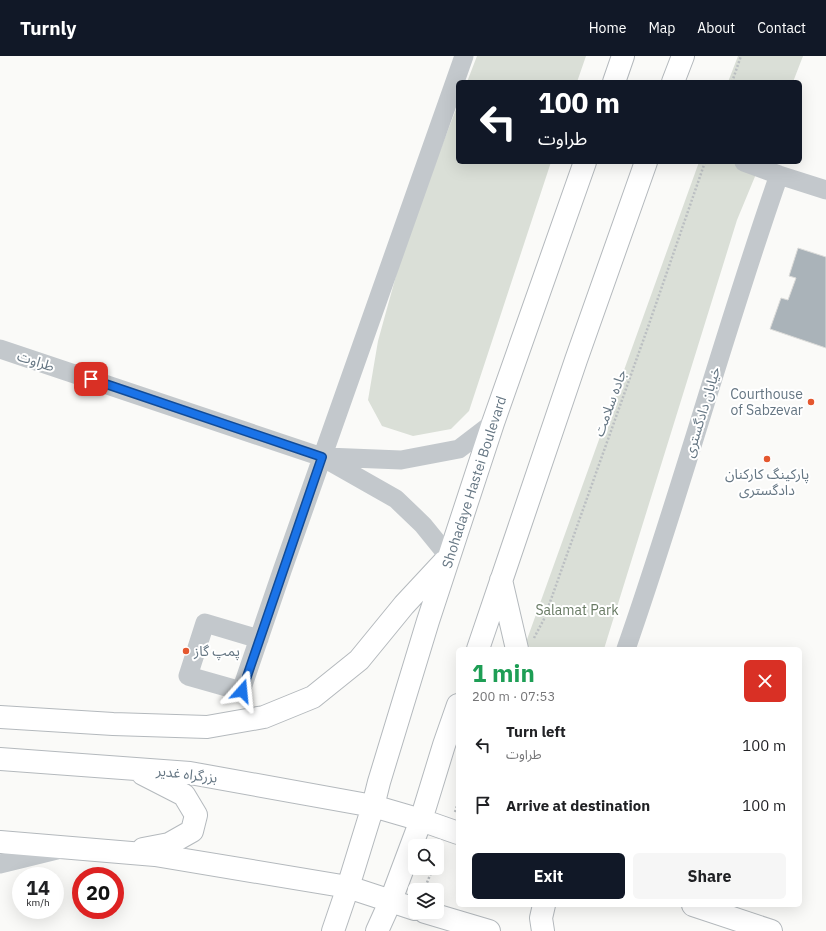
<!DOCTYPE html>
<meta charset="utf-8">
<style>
:root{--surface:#fff;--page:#f6f6f6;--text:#202124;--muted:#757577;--accent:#111827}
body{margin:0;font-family:"IBM Plex Sans","Noto Sans Arabic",sans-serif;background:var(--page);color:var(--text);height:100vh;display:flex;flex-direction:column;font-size:15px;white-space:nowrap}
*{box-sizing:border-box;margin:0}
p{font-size:13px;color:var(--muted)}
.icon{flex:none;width:22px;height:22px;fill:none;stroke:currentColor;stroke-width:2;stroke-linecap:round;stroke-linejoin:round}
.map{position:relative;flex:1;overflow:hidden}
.sheet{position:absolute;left:456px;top:591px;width:346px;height:260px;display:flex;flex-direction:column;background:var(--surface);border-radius:6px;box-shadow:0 4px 16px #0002}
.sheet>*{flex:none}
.guide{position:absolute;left:456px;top:24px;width:346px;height:84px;border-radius:6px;box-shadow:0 4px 16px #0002;background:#111827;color:#fff;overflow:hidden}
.fabs{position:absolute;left:408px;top:783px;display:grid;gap:8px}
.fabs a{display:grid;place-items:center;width:36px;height:36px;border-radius:6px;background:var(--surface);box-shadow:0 4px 16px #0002;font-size:20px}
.speed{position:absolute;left:12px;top:811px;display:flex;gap:8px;font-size:20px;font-weight:700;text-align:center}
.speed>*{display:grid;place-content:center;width:52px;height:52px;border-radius:50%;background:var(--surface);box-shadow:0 4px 16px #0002;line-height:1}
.speed small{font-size:10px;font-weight:400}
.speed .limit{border:6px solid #d22;background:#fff;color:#111}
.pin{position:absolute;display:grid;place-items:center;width:34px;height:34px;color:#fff;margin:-17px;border-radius:8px;box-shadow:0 2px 6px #0006}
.me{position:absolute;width:44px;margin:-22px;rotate:18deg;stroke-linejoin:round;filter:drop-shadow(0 0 3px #0008)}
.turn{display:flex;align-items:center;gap:14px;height:84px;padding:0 16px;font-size:18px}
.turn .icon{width:52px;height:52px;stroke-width:2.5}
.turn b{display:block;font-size:28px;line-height:34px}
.round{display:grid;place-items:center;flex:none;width:42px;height:42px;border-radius:6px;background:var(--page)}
.summary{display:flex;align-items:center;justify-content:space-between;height:68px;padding:0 16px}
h1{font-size:24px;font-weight:700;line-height:30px;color:#1e9e55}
.primary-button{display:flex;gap:8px;margin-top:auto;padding:8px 16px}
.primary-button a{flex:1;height:46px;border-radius:6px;background:var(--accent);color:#fff;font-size:16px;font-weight:700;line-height:46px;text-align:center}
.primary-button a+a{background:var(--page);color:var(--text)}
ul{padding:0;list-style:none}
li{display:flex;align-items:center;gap:12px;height:60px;padding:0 16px}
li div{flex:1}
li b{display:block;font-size:15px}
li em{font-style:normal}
header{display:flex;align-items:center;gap:24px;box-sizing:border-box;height:56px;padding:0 20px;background:var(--accent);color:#fff}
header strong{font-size:19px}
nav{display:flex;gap:22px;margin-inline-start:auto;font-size:14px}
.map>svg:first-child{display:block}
.green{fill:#dadfd7}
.building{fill:#aab3b9;stroke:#dcdcda}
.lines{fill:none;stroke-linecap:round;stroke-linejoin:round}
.major-casing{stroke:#b5babe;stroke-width:24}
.highway-casing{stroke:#b4b9bd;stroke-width:24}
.path{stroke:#bbbfc2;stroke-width:2.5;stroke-dasharray:2 2;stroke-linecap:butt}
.minor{stroke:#c3c8cc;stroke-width:19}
.major{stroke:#fff;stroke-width:22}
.highway{stroke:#fff;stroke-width:22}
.route-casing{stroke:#114b97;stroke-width:10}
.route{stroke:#1a73e8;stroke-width:7}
.poi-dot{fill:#e4572e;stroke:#fff;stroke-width:1.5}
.labels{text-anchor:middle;stroke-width:4;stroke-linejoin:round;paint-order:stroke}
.street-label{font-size:14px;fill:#657683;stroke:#fff}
.poi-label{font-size:14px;fill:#657683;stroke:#fff;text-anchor:end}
.park-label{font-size:14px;fill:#687a64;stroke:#fff}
</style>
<header>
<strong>Turnly</strong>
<nav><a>Home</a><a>Map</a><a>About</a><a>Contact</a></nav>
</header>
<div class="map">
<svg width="826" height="875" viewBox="0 0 826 875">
<rect width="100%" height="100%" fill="#fafaf8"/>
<path class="green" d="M477,0H586L577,26H467Z
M738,0H803L793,26H728Z
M458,48V106H551L469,355L451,373L413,380L382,370L368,344L378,285L407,180Z
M699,106H761L737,164L604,593H535L525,589Z"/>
<path class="building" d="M798,192L826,201V292L770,273L781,242L788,244L796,222L789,220Z"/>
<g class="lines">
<g class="major-casing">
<path id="major" d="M333,875L348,831
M377,875L391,844"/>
</g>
<g class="highway-casing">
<path id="highway" d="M614,26L623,0
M673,26L683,0
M501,524L517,593
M478,593L576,304L646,106
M0,661L113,668L207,671L264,661L313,641L359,604L404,549L444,506
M0,703L190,717L373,750L421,764L458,777
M0,786L155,799L348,831L415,853
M143,793L169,788L192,775L196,759L184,739L143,718
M348,831L373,750L379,726L428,565L493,367L585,106
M391,844L421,764L444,689L458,649
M693,849L771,875
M425,856L489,875
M543,875L541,862L544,849"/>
</g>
<path class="path" d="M732,26L741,0
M534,582L544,563L648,271L705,106
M455,756L458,747
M437,801L441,790
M424,834L433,812"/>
<path class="minor" d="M744,106L779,119L826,134
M0,293L322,401L396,443L423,469L449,501
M326,401L401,404L459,393L493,367
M259,583L205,567L188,620L241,635L282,515L464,0
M626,593C681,436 724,276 779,119
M0,808L57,794"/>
<use href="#major" class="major"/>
<use href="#highway" class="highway"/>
</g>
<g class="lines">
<g class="route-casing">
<path id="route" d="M91,323L322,401L242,635"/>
</g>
<use href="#route" class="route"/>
</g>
<g class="poi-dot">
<circle cx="811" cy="346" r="4"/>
<circle cx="767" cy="403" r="4"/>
<circle cx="186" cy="595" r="4"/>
</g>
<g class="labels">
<g class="street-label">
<text transform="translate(36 305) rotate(18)" y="5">طراوت</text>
<text transform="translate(610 347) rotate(-70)" y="5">جاده سلامت</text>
<text transform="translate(702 356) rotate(-73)" y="5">خیابان دادگستری</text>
<text transform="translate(474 426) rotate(-72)" y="5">Shohadaye Hastei Boulevard</text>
<text transform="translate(187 718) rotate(7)" y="5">بزرگراه غدیر</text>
</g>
<g class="poi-label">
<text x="803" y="343">Courthouse<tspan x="803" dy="16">of Sabzevar</tspan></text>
<text x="767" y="423" text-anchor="middle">پارکینگ کارکنان<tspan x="767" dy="16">دادگستری</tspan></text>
<text x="194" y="600" text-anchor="start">پمپ گاز</text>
</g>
<g class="park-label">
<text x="577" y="559">Salamat Park</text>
</g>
</g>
</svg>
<div class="fabs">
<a><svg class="icon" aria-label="search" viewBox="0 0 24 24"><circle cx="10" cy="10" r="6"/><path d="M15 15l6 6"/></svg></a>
<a><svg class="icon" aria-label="layers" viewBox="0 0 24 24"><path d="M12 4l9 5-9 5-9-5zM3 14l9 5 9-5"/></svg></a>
</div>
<div class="speed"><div>14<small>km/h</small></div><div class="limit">20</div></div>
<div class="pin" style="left:91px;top:323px;background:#d93025"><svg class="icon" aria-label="arrive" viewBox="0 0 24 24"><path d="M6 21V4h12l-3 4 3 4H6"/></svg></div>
<svg class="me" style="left:242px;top:635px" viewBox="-20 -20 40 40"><path d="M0-17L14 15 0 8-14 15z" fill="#1a73e8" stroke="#fff" stroke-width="4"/></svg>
<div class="guide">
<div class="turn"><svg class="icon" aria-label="left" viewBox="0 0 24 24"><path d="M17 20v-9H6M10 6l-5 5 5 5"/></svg><div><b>100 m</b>طراوت</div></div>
</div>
<section class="sheet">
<div class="summary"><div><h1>1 min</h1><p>200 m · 07:53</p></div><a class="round" style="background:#d93025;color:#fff"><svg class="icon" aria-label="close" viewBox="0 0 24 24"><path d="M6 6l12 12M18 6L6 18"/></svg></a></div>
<ul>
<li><svg class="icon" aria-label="left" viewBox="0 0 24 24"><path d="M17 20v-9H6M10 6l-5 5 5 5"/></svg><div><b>Turn left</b><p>طراوت</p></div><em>100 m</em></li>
<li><svg class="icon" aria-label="arrive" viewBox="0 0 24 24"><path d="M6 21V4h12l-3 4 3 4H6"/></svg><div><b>Arrive at destination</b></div><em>100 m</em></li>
</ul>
<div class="primary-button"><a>Exit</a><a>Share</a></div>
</section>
</div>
